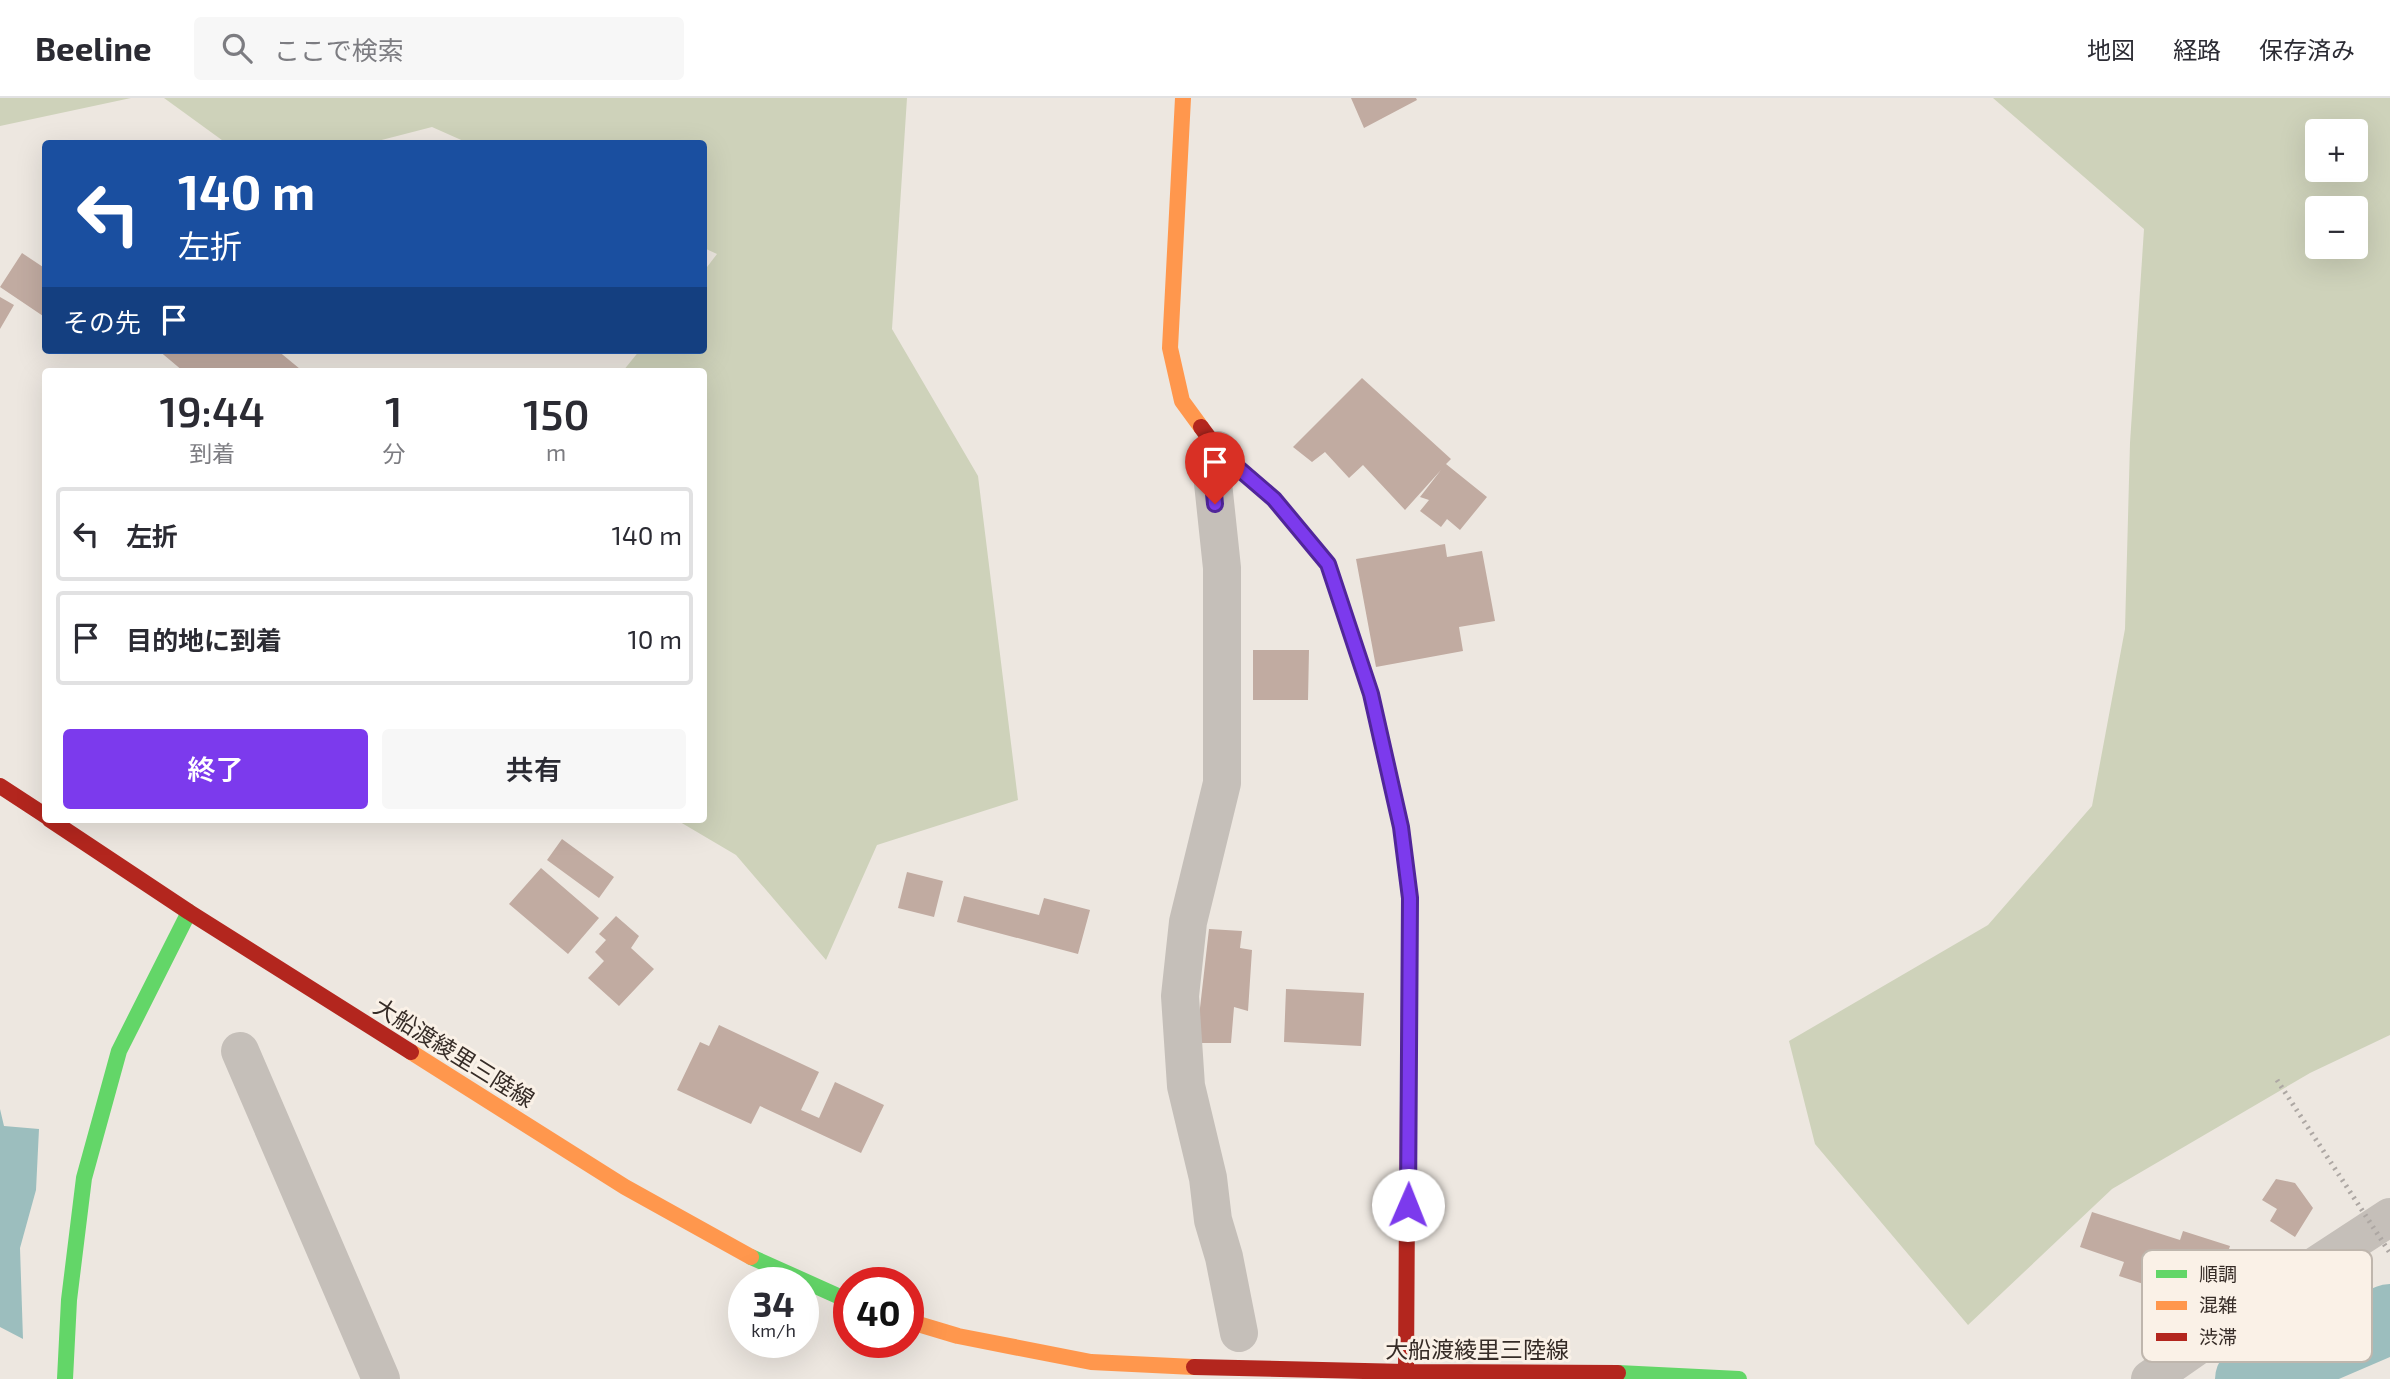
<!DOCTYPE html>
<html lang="ja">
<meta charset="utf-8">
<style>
:root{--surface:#fff;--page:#f7f7f7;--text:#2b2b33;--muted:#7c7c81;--line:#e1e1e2;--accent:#7c3aed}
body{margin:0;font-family:"Exo 2","Noto Sans JP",sans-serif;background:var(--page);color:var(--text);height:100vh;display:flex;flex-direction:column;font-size:26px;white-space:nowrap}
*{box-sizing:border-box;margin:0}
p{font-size:23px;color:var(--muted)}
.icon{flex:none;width:38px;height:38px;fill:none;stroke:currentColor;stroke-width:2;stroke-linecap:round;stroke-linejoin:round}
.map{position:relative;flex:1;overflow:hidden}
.side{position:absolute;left:42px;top:270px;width:665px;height:455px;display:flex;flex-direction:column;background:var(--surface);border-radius:7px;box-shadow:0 7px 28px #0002}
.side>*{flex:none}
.hud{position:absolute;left:42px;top:42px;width:665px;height:214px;border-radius:7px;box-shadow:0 7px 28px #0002;background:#1a4fa0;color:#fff;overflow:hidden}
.tools{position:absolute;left:2305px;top:21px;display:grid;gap:14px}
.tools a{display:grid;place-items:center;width:63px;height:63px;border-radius:7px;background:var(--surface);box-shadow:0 7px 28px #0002;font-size:35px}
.speed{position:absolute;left:728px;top:1169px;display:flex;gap:14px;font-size:35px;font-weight:700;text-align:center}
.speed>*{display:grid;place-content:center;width:91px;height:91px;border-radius:50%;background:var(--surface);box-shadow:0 7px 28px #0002;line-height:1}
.speed small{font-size:18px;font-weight:400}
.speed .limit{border:10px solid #d22;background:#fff;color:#111}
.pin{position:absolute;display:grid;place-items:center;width:60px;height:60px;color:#fff;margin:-72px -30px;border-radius:50% 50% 50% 0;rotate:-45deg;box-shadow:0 0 7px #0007}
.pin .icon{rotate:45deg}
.me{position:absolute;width:77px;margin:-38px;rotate:1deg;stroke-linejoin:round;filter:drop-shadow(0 0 5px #0008)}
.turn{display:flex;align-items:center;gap:24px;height:147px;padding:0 21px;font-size:32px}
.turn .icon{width:91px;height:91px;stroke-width:2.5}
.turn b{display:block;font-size:49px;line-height:60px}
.then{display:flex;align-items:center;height:66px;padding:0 21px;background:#0003;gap:14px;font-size:26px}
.eta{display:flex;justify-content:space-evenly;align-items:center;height:119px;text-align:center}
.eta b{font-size:42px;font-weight:600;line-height:49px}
.primary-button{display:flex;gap:14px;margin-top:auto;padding:14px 21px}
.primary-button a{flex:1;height:80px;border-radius:7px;background:var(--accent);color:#fff;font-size:28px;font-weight:600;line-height:80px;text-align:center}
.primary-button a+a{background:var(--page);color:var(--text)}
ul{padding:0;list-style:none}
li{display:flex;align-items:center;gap:21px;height:94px;margin:0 14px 10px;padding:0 7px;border:4px solid var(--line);border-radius:7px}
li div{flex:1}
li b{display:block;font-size:26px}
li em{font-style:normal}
header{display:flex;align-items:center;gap:42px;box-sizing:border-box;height:98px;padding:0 35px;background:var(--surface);border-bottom:2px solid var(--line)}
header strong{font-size:33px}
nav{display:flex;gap:38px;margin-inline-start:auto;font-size:24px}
.search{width:490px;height:63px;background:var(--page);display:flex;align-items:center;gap:18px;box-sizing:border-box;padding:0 24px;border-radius:7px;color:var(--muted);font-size:26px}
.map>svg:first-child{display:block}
.green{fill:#ced2ba;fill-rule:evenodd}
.water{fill:#9cbebe}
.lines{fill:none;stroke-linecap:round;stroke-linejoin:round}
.river{stroke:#9cbebe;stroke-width:70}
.building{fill:#c1aba1}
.street{stroke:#c5bfb9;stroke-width:38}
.fast{stroke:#63d668;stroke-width:16}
.slow{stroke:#ff974d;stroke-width:16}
.jam{stroke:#b3261e;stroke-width:16}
.rail{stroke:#ada7a3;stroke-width:5;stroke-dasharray:2 5;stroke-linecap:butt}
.route-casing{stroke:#51269a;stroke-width:18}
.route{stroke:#7c3aed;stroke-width:12}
.labels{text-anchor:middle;stroke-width:6;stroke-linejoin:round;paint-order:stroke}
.street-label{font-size:23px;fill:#362c27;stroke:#faf1e7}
.key{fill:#faf1e7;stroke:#bfb6ad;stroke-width:2}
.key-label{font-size:19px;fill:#362c27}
</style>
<header>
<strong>Beeline</strong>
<div class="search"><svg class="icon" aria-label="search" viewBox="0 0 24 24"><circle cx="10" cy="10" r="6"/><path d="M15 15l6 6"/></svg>ここで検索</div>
<nav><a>地図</a><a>経路</a><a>保存済み</a></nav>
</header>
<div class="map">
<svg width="2390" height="1281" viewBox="0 0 2390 1281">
<rect width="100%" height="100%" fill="#ede7e0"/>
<path class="green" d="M0,0H131L0,28Z
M164,0H907L892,231L978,378L1018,702L877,747L826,862L736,757L675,721H704V273H623L640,252H704V173L717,156L704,150V46L468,45L432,29L370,45H226Z
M1993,0H2390V937L2310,975L2112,1091L1968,1227L1815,1046L1789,943L1988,827L2092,708L2125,531L2130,345L2144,131ZM2317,33H2356V72H2317ZM2317,110H2356V149H2317Z"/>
<path class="water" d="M0,1011L4,1028L39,1031L36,1092L20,1150L23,1241L0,1229Z"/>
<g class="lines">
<path class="river" d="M2250,1281L2390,1221"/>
</g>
<path class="building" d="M1351,0H1416L1417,2L1364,30Z
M22,155L46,171V220L0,189Z
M0,199L14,207L0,231Z
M158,252H277L300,271L298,273H183Z
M1362,280L1451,361L1446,366L1487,399L1460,432L1447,421L1441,429L1420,413L1429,402L1420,399L1441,372L1405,412L1363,367L1349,380L1325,354L1312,364L1293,349Z
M1445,446L1447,459L1482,453L1495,523L1459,529L1463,553L1376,569L1356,461Z
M1253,552H1309L1308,602H1253Z
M562,741L614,779L599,800L547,762Z
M541,770L599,820L568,856L509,806Z
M907,774L943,783L934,819L898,810Z
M964,798L1039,817L1044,800L1090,812L1078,856L957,824Z
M616,818L639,838L631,850L654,871L619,908L588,880L604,863L595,854L606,842L599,836Z
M1209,831L1242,833L1240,850L1252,852L1248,913L1234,909L1231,945H1196Z
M1286,891L1364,895L1361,948L1284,944Z
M719,927L819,974L801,1012L819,1020L835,984L884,1007L861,1055L760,1008L751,1026L677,992L700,944L709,948Z
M2276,1081L2295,1085L2313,1110L2295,1139L2270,1123L2277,1111L2262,1102Z
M2092,1114L2180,1142L2183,1133L2230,1148L2219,1182L2208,1178L2206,1185L2172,1174L2165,1193L2119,1178L2124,1164L2080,1149Z"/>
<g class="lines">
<path class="street" d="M1218,352L1213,385L1222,470V685L1188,824L1180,898L1186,988L1208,1080L1213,1122L1224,1159L1239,1235
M240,953L381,1281
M2150,1281L2275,1194L2390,1119"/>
<path class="fast" d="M751,1159L849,1203
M1618,1275L1739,1281
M65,1281L69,1202L84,1080L119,953L189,814"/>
<path class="slow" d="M1183,0L1170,250L1182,303L1201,329
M1370,593L1401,729L1410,800L1407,1104
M411,954L625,1089L751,1159
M908,1223L958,1238L1091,1264L1194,1269"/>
<path class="jam" d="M1201,329L1218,352L1274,401L1328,466L1370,593
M0,688L46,718
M49,721L189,814L411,954
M1194,1269L1406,1274L1618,1275
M1406,1274L1407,1104"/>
<path class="rail" d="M2277,982L2390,1155"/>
</g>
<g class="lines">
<g class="route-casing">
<path id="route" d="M1215,406L1213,385L1217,352L1274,401L1328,466L1371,596L1401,729L1410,800L1408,1107"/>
</g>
<use href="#route" class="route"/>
</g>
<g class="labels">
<g class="street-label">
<text transform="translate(454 955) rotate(32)" y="8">大船渡綾里三陸線</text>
<text x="1477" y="1260">大船渡綾里三陸線</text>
</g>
</g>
<rect x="2142" y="1152" width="230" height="112" rx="10" class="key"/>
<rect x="2156" y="1172" width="31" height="8" fill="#63d668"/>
<rect x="2156" y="1203" width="31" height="9" fill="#ff974d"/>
<rect x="2156" y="1235" width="31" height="8" fill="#b3261e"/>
<g class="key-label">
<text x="2199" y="1183">順調</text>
<text x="2199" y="1214">混雑</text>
<text x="2199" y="1246">渋滞</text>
</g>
</svg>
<div class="tools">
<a>+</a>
<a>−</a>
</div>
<div class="speed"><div>34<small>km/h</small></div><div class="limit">40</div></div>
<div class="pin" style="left:1215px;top:406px;background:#d93025"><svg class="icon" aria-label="arrive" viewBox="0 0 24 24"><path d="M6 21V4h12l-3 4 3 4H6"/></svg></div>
<svg class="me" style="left:1408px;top:1107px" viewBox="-20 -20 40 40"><circle r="19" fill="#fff"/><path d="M0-13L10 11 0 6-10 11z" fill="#7c3aed"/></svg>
<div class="hud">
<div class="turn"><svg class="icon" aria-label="left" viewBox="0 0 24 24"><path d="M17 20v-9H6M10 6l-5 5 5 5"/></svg><div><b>140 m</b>左折</div></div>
<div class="then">その先<svg class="icon" aria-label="arrive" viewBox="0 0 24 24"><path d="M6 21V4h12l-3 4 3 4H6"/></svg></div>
</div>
<section class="side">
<div class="eta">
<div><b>19:44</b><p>到着</p></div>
<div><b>1</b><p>分</p></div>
<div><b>150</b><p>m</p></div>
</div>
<ul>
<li><svg class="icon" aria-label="left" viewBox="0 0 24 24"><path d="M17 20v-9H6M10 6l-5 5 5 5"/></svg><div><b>左折</b></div><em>140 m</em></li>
<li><svg class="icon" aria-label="arrive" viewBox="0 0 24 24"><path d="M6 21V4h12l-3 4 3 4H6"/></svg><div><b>目的地に到着</b></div><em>10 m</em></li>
</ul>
<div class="primary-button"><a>終了</a><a>共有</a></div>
</section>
</div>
